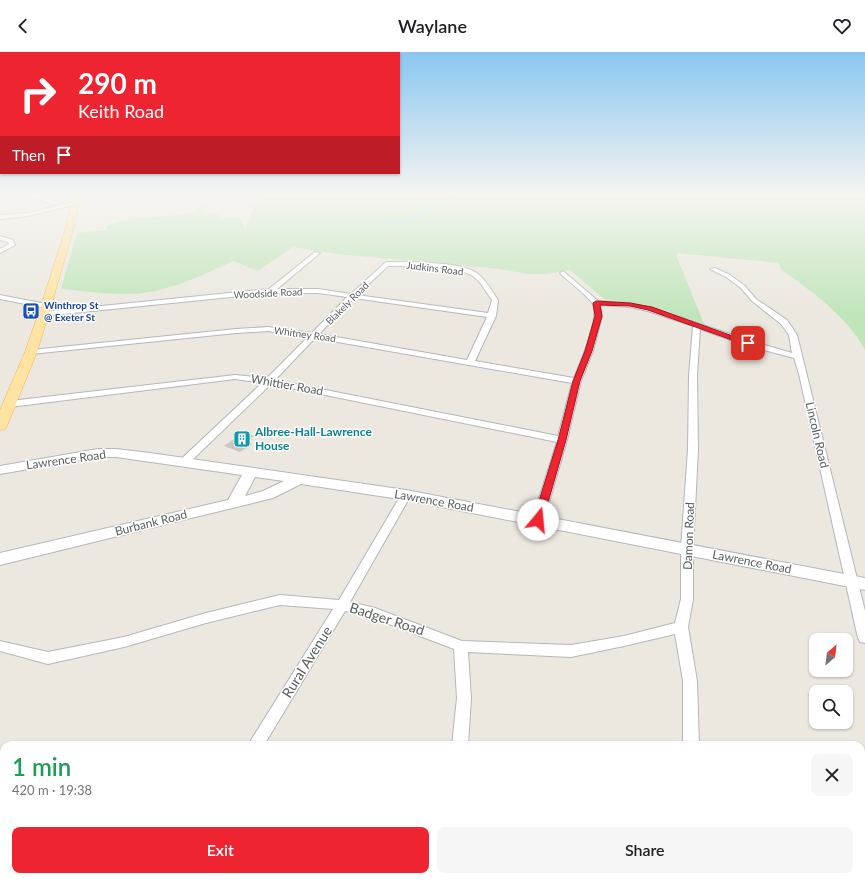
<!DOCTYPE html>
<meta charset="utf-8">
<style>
:root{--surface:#fff;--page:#f6f6f6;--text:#202124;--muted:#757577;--accent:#ee2431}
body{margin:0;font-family:Lato,sans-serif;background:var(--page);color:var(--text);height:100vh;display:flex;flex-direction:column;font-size:15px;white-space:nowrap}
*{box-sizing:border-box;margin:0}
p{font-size:13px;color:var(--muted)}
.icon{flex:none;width:22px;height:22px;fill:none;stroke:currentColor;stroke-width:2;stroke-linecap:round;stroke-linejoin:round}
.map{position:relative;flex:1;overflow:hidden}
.details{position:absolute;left:0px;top:689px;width:865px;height:140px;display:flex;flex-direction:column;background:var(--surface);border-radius:12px 12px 0 0;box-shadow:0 1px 3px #0004}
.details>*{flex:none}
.hud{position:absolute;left:0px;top:0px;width:400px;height:122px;box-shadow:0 1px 3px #0004;background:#ee2431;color:#fff;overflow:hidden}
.needle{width:26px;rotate:28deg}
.tools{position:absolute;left:809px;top:581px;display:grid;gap:8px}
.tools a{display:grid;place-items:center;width:44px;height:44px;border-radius:8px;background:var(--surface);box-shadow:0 1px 3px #0004;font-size:20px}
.pin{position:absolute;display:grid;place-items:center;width:34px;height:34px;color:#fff;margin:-17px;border-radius:8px;box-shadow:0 2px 6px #0006}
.me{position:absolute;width:44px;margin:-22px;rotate:17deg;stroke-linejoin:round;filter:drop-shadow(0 0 3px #0008)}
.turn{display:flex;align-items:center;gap:14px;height:84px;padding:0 12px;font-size:18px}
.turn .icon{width:52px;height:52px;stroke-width:2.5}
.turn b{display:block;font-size:28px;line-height:34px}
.then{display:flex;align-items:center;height:38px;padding:0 12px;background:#0003;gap:8px;font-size:15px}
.round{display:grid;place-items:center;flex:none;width:42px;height:42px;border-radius:8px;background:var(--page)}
.headline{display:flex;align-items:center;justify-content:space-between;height:68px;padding:0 12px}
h1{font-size:24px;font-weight:600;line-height:30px;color:#1e9e55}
.primary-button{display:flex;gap:8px;margin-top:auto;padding:8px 12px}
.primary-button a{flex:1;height:46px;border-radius:8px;background:var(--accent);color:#fff;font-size:16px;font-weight:600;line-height:46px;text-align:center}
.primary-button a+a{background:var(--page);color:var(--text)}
header{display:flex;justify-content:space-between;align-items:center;height:52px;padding:0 12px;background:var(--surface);font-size:18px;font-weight:600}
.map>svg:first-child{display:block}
.green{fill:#c1e5bb}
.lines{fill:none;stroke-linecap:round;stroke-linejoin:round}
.stream{stroke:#9de2ff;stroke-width:2}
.building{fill:#c9c5bf}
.street-casing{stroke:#b3b7bb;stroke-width:2}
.secondary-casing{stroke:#b2b7bb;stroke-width:2}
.primary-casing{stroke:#f5af50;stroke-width:1}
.street{fill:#fff;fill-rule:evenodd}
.secondary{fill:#fff;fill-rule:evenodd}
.primary{fill:#ffe3a2;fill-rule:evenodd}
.route{fill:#ee2431;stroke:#9b1720}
.labels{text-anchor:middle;stroke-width:3;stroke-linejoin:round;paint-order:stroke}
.far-street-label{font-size:10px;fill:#595e61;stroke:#fff}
.far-transit-label{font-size:10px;font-weight:bold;fill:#164399;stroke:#fff;text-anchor:start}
.street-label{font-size:12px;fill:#595e61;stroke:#fff}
.culture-label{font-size:12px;font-weight:bold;fill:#0d838f;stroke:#fff;text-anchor:start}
.near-street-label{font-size:14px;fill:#595e61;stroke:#fff}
</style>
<header><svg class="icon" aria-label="back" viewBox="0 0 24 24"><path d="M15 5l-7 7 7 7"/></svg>Waylane<svg class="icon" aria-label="heart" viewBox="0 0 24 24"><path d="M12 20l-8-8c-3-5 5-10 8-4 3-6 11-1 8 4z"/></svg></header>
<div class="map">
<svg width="865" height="829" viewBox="0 0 865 829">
<rect width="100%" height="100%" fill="#ece8e0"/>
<path class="green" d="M262,144H865V298C846,263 812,240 781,217L778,211L677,201V205L704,272L648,253L604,247L570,218L547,222H528L499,217L337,202L293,195L258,219L233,209C203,223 166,241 132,242C109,243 84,239 61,237L77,181L107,178L106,175C117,165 164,165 180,163C184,162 188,162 192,160C198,158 202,152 208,156L205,160L218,162L219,167L240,165L245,177L255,154Z"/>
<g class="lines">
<path class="stream" d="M384,173L411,167L428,158V156L453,144"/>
</g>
<path class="building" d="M244,380L254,384L246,389L252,392L240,400L224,394Z"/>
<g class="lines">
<g class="street-casing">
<path id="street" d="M28,144H36L63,151L53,152Z
M75,150L77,152L28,164L0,167V163L28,161Z
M0,184L13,188L15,193L0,201V197L9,192L8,190L0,188Z
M315,200L320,201L277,237H318L351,242L386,210C408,210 459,209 477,221C486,228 492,239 498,248L496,264L475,309L574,326C580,311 600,266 593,252C590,246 567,228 561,222L560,221L563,219L598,249L630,251L652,256L751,289L792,301L789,283L781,272L752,249L741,236L726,225L710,217L715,216L730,223L745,234L756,247L787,268L797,283L865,559V591L860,590L858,586L799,322L794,306L745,293L700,277L697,323L698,397L693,497V547L688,575L697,629L699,693H683V629L675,582L624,594L571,605L468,600L471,646L468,693H452L457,646L454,597L368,564L345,559L264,693H248L333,557L280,553L206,571L124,595L48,612L0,599V589L48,600L124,585L206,561L280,543L339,548L401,443L406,440L411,443L350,550L375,556L462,589L571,593L624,584L675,571L681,547V497L688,397L689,323L693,274L648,259L630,255L600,253L602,264L593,299L581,329L567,388L544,468L542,471H534L532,468L557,390L271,332L187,413L183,414L178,411L179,409L262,331L235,327L10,355L6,352L10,349L235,323L267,326L308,285L268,279L236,281L31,302L27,300L31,298L236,277L268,275L312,281L347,245L318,241H271L43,264L39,262L43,260L269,237ZM388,214C408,214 456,213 473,224C481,230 486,240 492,248L488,261L357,243ZM354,246L487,265L467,308L319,282ZM315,286L572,331L558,384L275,328Z
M0,243L46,252L49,254L46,256L0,247Z
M167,825H186L184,829H165Z
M424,825H442L441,829H423Z
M443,825H471L473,829H445Z
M682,825H700V829H682Z"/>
</g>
<g class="secondary-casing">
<path id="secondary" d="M98,397H116L150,401L406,438L865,526V538L406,448L301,432L273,446L0,513V501L228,448L242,423L116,405H98L0,422V414ZM255,425L284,429L263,439L245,444Z"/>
</g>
<g class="primary-casing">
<path id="primary" d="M70,144H78L79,151L74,175L51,254L37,300L7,374L5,377L0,378V358L25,300L41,254L66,175L71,151Z"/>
</g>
<use href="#street" class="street"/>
<use href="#secondary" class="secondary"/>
<use href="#primary" class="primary"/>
</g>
<linearGradient id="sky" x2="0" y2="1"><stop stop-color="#8ac6f1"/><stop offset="0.55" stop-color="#f6f5f1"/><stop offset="1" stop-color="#f6f5f1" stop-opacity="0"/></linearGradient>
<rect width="865" height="260" fill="url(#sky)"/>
<path class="route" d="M596,249L630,251L652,255L752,291L746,293L648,258L630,254L600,253L602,264L592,299L580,329L566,388L543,468L538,471L533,468L558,388L573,329L585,299L595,264L593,251Z"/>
<defs>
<g id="bus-square" transform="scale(0.9)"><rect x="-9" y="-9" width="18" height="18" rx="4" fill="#1a4fb4" stroke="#fff"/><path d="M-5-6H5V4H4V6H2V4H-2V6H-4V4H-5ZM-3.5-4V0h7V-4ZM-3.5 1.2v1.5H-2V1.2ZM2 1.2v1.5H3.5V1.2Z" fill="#fff"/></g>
<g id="building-square" transform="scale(0.9)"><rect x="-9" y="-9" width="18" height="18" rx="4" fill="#0f9aa8" stroke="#fff"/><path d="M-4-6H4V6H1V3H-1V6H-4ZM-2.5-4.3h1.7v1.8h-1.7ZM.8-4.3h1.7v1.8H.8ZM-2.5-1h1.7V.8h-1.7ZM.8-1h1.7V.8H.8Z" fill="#fff"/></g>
</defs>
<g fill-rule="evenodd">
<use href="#bus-square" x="31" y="259"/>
<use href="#building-square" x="242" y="387"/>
</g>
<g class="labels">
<g class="far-street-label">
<text transform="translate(435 216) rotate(7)" y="4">Judkins Road</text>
<text transform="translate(268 241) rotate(-3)" y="4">Woodside Road</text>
<text transform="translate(347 251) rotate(-45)" y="4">Blakely Road</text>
<text transform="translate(305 282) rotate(8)" y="4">Whitney Road</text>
</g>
<g class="far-transit-label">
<text x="44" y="257">Winthrop St<tspan x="44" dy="12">@ Exeter St</tspan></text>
</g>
<g class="street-label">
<text transform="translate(287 333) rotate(10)" y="4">Whittier Road</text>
<text transform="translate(817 383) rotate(77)" y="4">Lincoln Road</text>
<text transform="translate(66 408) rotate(-8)" y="4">Lawrence Road</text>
<text transform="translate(434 449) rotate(10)" y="4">Lawrence Road</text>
<text transform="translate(151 471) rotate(-14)" y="4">Burbank Road</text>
<text transform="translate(689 484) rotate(-88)" y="4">Damon Road</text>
<text transform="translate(752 510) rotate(11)" y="4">Lawrence Road</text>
</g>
<g class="culture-label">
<text x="255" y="384">Albree-Hall-Lawrence<tspan x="255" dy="14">House</tspan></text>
</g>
<g class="near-street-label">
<text transform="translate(387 567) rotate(18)" y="5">Badger Road</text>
<text transform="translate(307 610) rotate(-58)" y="5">Rural Avenue</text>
</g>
</g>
</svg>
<div class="tools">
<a><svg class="needle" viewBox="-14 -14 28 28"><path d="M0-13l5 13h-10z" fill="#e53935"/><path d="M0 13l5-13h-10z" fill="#757577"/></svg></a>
<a><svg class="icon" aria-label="search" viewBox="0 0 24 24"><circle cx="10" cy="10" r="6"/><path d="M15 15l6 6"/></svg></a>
</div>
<div class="pin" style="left:748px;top:291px;background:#d93025"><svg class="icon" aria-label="arrive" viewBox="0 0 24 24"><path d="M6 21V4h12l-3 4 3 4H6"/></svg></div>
<svg class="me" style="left:538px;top:468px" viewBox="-20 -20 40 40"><circle r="19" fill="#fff"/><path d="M0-13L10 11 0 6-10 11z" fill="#ee2431"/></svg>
<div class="hud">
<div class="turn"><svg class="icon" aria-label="right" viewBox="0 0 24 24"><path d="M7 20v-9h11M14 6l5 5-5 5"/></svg><div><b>290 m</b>Keith Road</div></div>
<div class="then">Then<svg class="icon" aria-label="arrive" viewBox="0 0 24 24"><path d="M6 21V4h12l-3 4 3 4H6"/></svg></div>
</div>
<section class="details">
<div class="headline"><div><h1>1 min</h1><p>420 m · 19:38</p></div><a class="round"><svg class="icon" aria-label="close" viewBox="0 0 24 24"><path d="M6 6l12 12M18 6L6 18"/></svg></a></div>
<div class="primary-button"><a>Exit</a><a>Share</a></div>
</section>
</div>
